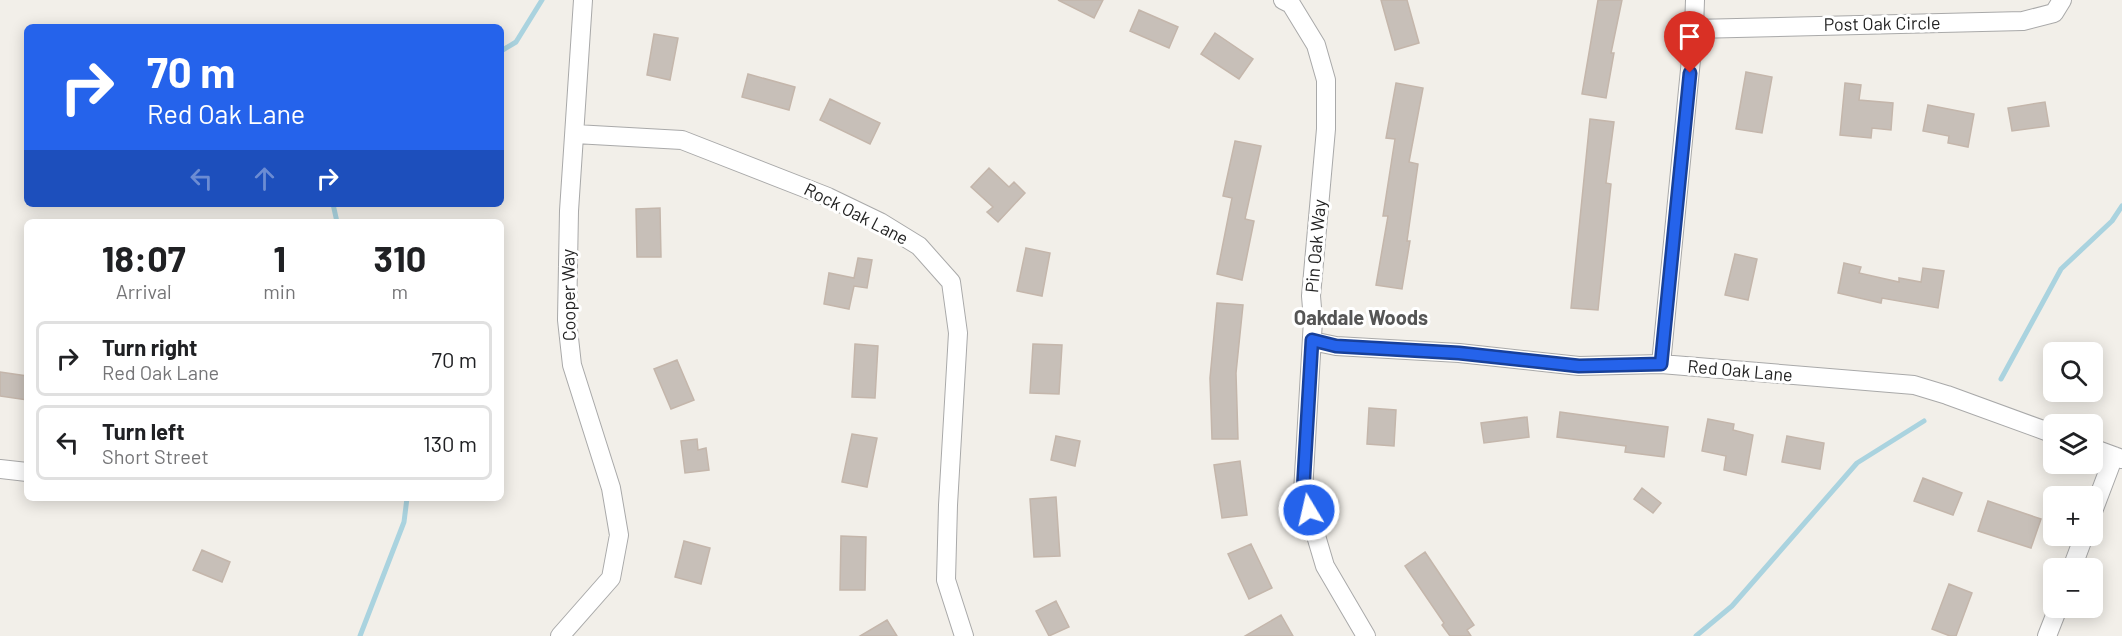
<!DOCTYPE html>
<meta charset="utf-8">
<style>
:root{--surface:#fff;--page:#f2f2f2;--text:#202124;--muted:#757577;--line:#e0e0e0}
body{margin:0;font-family:Barlow,sans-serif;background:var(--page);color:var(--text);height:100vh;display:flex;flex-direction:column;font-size:22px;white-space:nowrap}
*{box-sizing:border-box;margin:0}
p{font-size:20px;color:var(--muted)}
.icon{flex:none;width:33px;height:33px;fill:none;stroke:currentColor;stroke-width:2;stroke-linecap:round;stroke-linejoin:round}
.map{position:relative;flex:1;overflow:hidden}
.details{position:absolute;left:24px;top:219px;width:480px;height:282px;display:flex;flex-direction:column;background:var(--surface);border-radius:9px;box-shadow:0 3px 15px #0003}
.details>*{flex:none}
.guide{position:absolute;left:24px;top:24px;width:480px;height:183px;border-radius:9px;box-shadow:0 3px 15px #0003;background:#2563eb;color:#fff;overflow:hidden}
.tools{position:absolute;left:2043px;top:342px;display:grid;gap:12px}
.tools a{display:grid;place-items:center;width:60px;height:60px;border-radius:9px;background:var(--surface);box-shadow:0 3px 15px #0003;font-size:30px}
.pin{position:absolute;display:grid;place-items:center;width:51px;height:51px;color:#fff;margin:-62px -26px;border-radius:50% 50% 50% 0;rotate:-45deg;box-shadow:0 0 6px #0007}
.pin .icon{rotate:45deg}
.me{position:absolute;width:66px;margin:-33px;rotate:351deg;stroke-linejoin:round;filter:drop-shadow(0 0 4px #0008)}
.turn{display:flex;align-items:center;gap:21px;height:126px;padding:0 24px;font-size:27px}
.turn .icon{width:78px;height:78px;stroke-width:2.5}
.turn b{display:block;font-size:42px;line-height:51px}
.lanes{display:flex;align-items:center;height:57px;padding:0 24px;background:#0003;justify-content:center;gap:30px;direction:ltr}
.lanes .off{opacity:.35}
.eta{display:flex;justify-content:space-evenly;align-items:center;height:102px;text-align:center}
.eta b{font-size:36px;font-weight:700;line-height:42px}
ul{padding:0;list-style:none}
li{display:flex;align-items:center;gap:18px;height:75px;margin:0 12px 9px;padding:0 12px;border:3px solid var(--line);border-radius:9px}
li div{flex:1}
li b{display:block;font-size:22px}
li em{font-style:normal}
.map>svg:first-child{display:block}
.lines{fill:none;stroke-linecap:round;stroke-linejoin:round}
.stream{stroke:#aad3df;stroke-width:5}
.building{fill:#c7bfb8;stroke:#c4b6ab;stroke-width:1.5}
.minor-casing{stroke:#a9a9a9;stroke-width:20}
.minor{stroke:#fff;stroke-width:18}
.route-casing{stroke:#184099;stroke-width:15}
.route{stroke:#2563eb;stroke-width:10}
.labels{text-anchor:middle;stroke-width:6;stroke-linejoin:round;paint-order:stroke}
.street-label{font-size:18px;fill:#222;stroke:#fff}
.neighbourhood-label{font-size:20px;font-weight:bold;fill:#555;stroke:#fff}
</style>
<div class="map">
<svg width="2122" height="636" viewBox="0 0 2122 636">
<rect width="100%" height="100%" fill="#f2efe9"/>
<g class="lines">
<path class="stream" d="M501,51L516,42L542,0
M333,204L337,222
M2001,379L2061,269L2112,221L2122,206
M360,636L404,522L407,498
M1696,636L1732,606L1857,463L1924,421"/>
</g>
<path class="building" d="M1058,0H1103L1094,18Z
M1381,0H1407L1419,43L1395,50Z
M1598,0H1622L1611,53H1614L1606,98L1582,94Z
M1139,10L1178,27L1169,48L1130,31Z
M1215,33L1253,59L1239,79L1201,54Z
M654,34L678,38L670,80L647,75Z
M1746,72L1772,77L1762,133L1736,129Z
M748,74L795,87L789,110L742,97Z
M1396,83L1423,88L1409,162L1418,164L1407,241H1410L1402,289L1376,285L1388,216H1383L1395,139L1386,138Z
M1845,83L1861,85L1859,100L1893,103L1891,130L1872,128L1871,138L1840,135Z
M830,99L880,123L870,144L820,120Z
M2045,102L2049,126L2012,131L2008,108Z
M1928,105L1974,114L1968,147L1948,143L1949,136L1923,131Z
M1590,119L1614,122L1606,183L1611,184L1598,310L1571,308Z
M1235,141L1261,146L1245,219L1254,221L1242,280L1217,274L1232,198L1223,196Z
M989,168L1009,187L1014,182L1025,193L998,222L987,212L993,207L971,187Z
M660,208L661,257H637L636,209Z
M1026,248L1050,253L1042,296L1017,291Z
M1735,254L1757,259L1748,300L1725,295Z
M858,258L872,260L867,288L854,286L849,309L824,304L829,273L854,278Z
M1844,263L1861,267L1859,273L1899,282V278L1921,282L1923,268L1944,271L1938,308L1882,298L1881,303L1838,293Z
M1217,303L1243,305L1236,373L1238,439H1212L1210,378Z
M855,344L878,346L875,398L852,397Z
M1033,344L1062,345L1059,394L1030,393Z
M677,360L694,400L671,409L654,369Z
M0,372L27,376V400L0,396Z
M1369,408L1396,410L1394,446L1367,444Z
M1560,412L1668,427L1664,457L1625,452L1626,446L1557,437Z
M1527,417L1529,437L1484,443L1481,423Z
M1708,419L1734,424L1733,430L1753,435L1746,475L1724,470L1726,456L1702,451Z
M852,434L877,438L867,487L842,482Z
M1056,436L1080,441L1075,466L1051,460Z
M1787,436L1824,443L1820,469L1782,462Z
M697,439L698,450L706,448L709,470L685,473L681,441Z
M1240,461L1247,515L1222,518L1214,465Z
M1923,478L1962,493L1953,515L1914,501Z
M1642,488L1661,503L1653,513L1634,499Z
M1056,497L1060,556L1034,557L1030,499Z
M1988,501L2041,519L2031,548L1978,531Z
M841,536L866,537L865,590H840Z
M684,541L710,548L701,584L675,577Z
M1251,544L1272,588L1249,599L1228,554Z
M202,550L230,562L222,582L193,570Z
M1425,552L1474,625L1467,630L1471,636H1450L1442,625L1444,623L1405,566Z
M1949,584L1972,593L1956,636H1950L1932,629Z
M1056,601L1069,627L1049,636L1036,611Z
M1281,615L1293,636H1245Z
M887,620L897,636H860Z"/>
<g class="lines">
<g class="minor-casing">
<path id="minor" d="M1283,0L1291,4L1316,45L1326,80V129L1311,296L1313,320L1303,492L1325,566L1366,636
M1694,29L2023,21L2054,13L2062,0
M575,134L682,140L828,197L880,222L919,246L951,282L958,333L948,505L946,580L964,636
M1312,341L1336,346L1459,353L1579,366L1661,364L1914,385L1947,395L2054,434
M1661,364L1694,29L1695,0
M2092,448L2122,459
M0,469L27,472
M2092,514L2114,456
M2072,568L2084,536
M560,636L611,578L619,535L611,488L572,365L567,320L569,211L583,0
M2047,636L2058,608"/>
</g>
<use href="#minor" class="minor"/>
</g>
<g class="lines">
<g class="route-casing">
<path id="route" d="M1309,510L1303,492L1312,340L1336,346L1459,353L1579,366L1661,364L1690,73"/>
</g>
<use href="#route" class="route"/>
</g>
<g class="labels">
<g class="street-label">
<text transform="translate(1882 24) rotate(-1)" y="6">Post Oak Circle</text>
<text transform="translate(856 214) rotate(27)" y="6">Rock Oak Lane</text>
<text transform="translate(1316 246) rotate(-85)" y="6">Pin Oak Way</text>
<text transform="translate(569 295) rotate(-91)" y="6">Cooper Way</text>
<text transform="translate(1740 371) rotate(5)" y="6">Red Oak Lane</text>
</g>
<g class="neighbourhood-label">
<text x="1361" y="325">Oakdale Woods</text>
</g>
</g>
</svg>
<div class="tools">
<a><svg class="icon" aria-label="search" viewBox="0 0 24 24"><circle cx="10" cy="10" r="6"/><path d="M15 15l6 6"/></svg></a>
<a><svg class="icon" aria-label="layers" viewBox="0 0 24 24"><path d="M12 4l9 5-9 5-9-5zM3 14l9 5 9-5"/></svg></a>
<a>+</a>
<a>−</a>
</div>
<div class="pin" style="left:1690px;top:73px;background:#d93025"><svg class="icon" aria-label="arrive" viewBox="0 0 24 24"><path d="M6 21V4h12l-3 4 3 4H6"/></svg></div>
<svg class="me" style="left:1309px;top:510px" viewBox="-20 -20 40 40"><circle r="17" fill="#2563eb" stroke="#fff" stroke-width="3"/><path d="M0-11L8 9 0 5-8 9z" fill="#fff"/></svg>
<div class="guide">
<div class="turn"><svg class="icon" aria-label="right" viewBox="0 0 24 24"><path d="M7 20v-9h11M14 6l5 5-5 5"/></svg><div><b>70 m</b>Red Oak Lane</div></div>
<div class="lanes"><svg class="icon off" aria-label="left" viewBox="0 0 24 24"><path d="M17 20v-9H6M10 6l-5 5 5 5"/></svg><svg class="icon off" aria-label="ahead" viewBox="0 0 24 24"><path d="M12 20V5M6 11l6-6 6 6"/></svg><svg class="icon" aria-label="right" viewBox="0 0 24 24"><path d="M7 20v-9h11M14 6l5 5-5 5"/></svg></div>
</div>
<section class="details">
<div class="eta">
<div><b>18:07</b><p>Arrival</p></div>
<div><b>1</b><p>min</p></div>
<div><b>310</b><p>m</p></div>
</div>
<ul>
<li><svg class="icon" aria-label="right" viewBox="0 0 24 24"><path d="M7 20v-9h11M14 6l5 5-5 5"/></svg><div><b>Turn right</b><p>Red Oak Lane</p></div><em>70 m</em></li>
<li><svg class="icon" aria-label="left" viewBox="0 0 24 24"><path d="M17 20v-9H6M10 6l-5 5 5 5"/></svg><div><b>Turn left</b><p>Short Street</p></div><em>130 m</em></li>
</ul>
</section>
</div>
